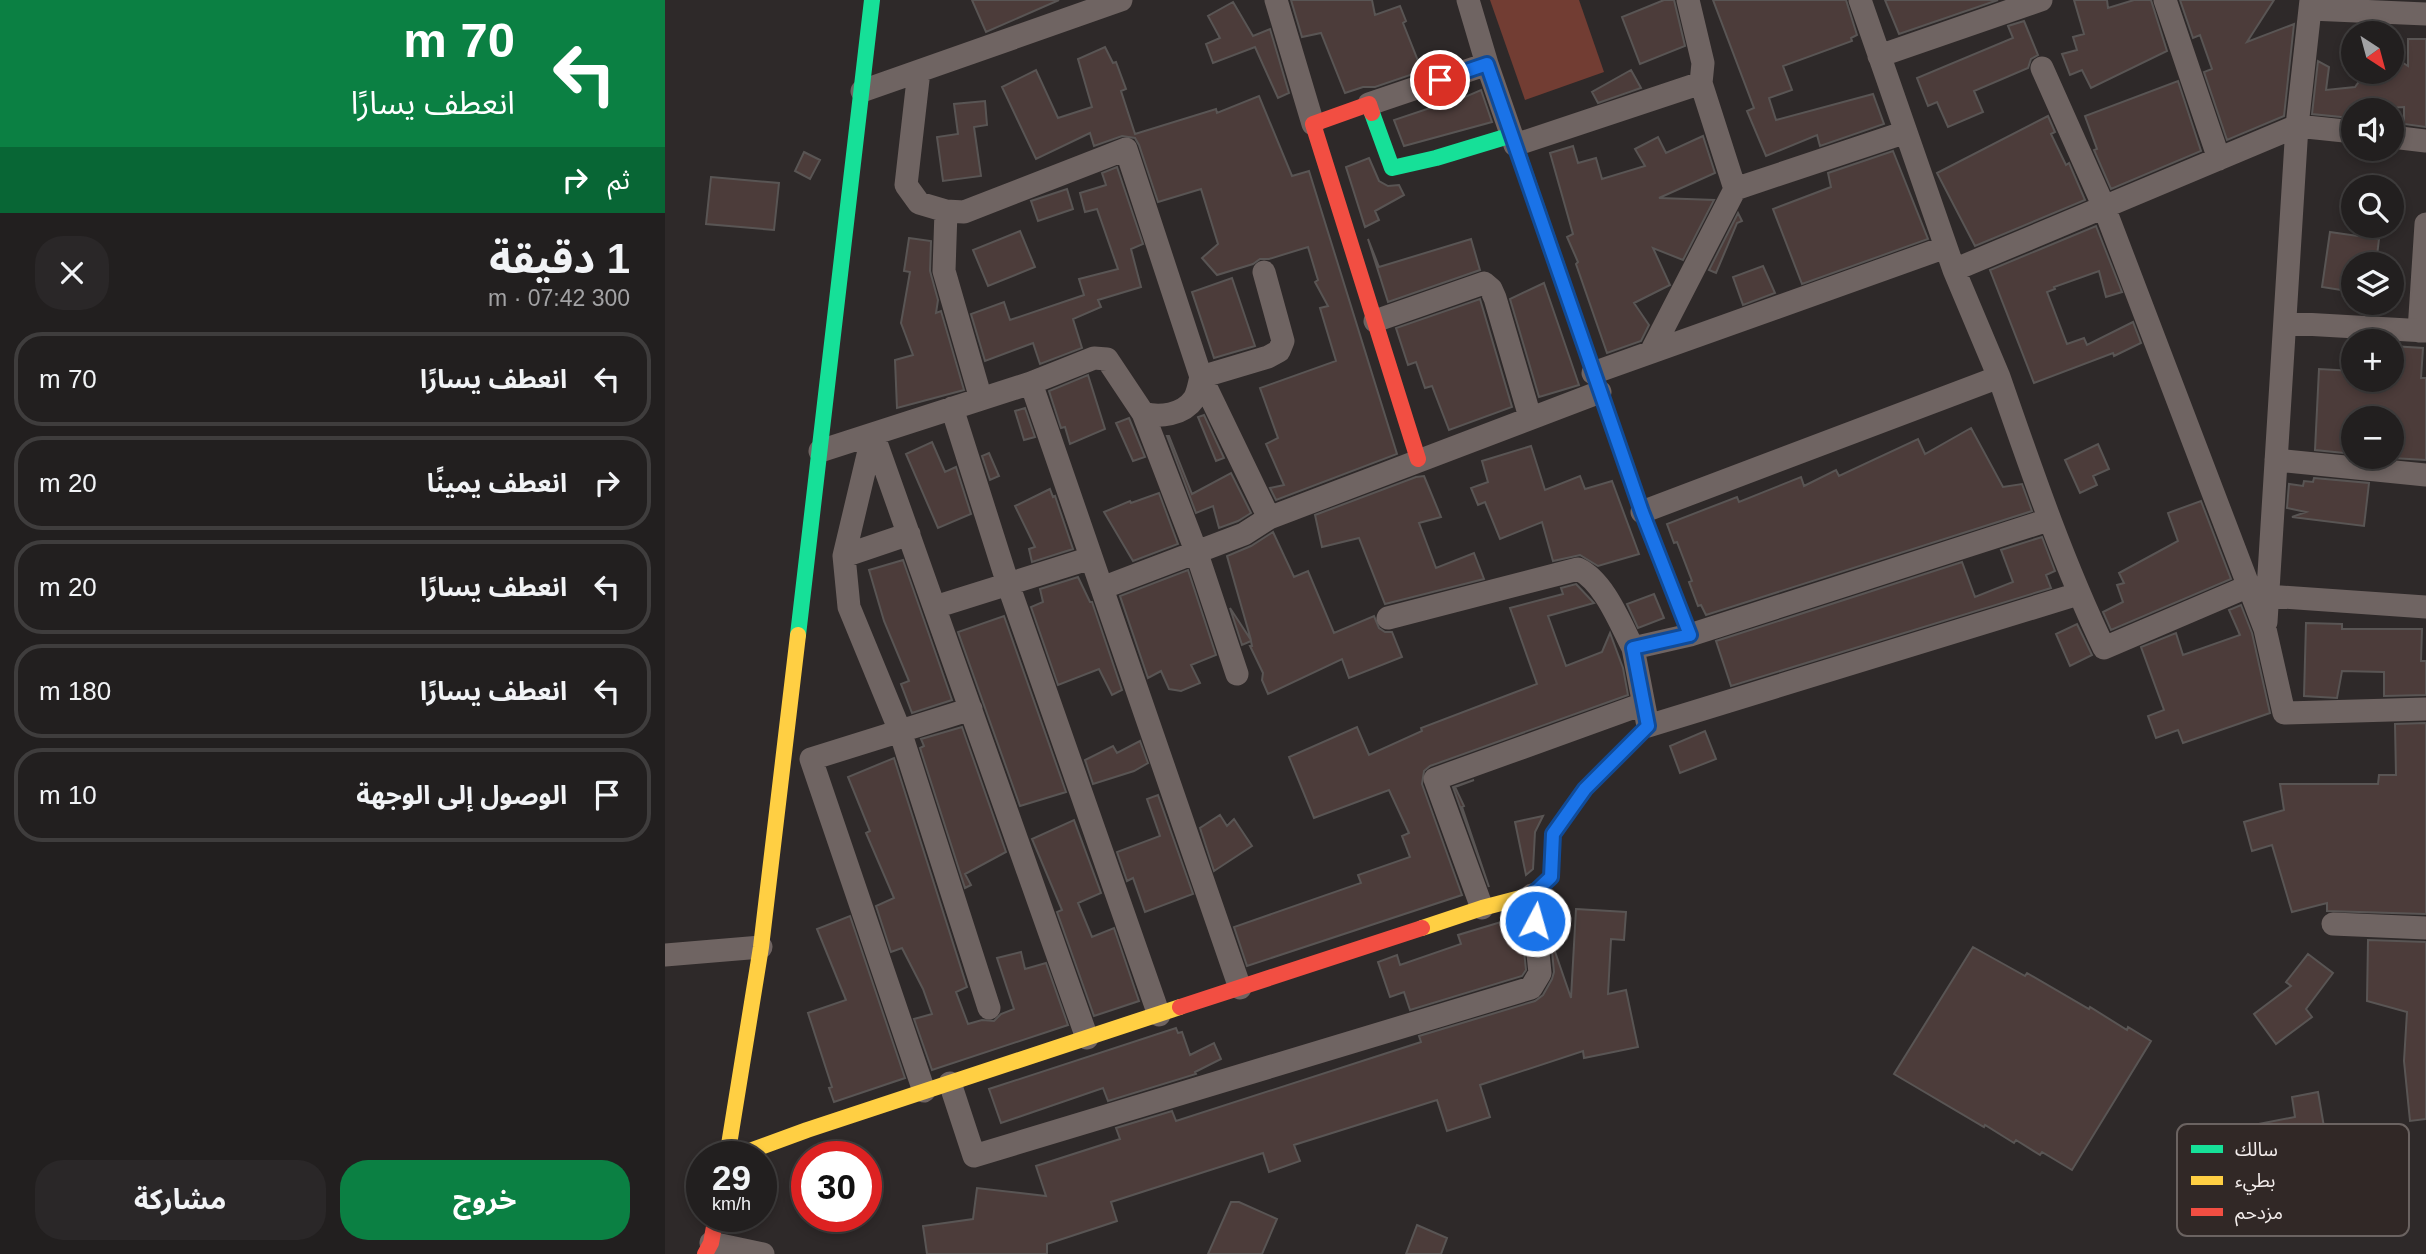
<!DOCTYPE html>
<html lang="ar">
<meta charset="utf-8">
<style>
:root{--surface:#221f1f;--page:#2a2728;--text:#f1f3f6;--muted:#a2a2a4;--line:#3f3d3d;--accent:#0b8043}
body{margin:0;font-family:Helvetica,"Noto Sans Arabic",sans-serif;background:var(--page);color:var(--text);direction:rtl;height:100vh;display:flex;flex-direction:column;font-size:26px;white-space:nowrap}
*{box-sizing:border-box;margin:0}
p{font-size:23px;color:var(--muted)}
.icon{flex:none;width:38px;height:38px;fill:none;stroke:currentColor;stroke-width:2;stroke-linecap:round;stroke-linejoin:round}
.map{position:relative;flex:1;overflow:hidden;direction:ltr}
.details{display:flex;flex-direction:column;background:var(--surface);width:665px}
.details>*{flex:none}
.hud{background:#0b8043;color:#fff;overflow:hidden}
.needle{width:46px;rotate:144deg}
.fabs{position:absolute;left:1676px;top:21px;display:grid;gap:14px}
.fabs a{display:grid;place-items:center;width:63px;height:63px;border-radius:50%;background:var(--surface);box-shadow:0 4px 10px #0003,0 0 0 2px var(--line);font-size:35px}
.speed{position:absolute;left:21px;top:1141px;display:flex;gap:14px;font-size:35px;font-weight:700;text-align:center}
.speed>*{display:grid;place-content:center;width:91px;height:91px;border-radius:50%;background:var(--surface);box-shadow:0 4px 10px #0003,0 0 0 2px var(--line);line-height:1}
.speed small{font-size:18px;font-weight:400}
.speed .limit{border:10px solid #d22;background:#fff;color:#111}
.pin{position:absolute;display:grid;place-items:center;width:60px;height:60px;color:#fff;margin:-30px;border:4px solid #fff;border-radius:50%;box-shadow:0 2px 7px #0007}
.me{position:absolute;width:77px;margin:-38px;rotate:6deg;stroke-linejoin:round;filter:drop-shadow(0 0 5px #0008)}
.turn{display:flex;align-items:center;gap:24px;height:147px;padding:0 35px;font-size:32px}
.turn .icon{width:91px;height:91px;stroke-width:2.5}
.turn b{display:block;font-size:49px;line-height:60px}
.then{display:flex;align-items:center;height:66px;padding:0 35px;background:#0003;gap:14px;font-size:26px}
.round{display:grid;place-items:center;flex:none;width:74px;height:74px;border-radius:28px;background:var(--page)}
.headline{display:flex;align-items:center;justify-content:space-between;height:119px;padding:0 35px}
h1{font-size:42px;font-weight:700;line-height:52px}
.primary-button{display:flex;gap:14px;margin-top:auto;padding:14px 35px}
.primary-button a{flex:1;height:80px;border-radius:28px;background:var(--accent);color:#fff;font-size:28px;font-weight:700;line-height:80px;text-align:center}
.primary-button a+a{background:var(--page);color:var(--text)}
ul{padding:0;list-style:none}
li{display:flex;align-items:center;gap:21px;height:94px;margin:0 14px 10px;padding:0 21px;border:4px solid var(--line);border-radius:28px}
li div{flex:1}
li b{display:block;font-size:26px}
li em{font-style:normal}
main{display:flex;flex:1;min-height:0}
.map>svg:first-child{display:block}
.green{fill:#723d33}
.building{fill:#4c3c3a;stroke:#595554;stroke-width:2}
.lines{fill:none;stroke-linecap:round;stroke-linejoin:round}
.street{stroke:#6f6462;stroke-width:23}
.fast{stroke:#16e098;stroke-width:16}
.slow{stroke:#ffcf43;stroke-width:16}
.jam{stroke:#f24e42;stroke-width:16}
.route-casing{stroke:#114b97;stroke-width:18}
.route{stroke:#1a73e8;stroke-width:12}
.key{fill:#312826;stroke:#6b6361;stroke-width:2}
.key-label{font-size:19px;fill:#f3edec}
</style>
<main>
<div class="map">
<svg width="1761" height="1254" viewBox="0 0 1761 1254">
<rect width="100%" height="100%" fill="#2e2929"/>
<path class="green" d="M825,0H914L939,72L860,100Z"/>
<path class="building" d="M307,0H394L321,32Z
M626,0H707L710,15L735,6L741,21L738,23L757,71L710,87H698L680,93L656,33L637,37Z
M999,0H1009L1020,46L975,64L957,17Z
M1048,0H1181L1192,35L1186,38L1187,41L1118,66L1127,90L1104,98L1111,120L1208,94L1219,124L1155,146L1152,135L1101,156L1082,111L1089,108Z
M1220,0H1333L1234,34Z
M1409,0H1442L1443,8L1469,0H1486L1502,51L1426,88L1417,70L1405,75L1397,54L1412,50L1408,37L1419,34Z
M1515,0H1609L1582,42L1629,24L1619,116L1562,140L1539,72L1547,69L1535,35L1528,38Z
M568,2L588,36L605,29L624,93L613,98L590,47L548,63L541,44L555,38L543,16Z
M1359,21L1373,55L1366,59L1363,68L1309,91L1318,112L1283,127L1272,102L1263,106L1252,78L1348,38L1343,26Z
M1743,39H1761V127L1739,124V107L1689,110V117L1686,118L1647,114L1653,61L1664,67L1661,90L1690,87L1701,72H1727V56L1743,66Z
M440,47L448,63L451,62L461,89L456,91L470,134L551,109L552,113L594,96L627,176L644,171L732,454L611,500L605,488L619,485L601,444L613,438L595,388L671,361L655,308L663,306L650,282L653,280L643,247L604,259H595L588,264L552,275L537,258L553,244L536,189L493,202L474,145L470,138L457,136L429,146L425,133L371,159L337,87L371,70L393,118L427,107L413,59Z
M966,70L976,88L933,103L927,92Z
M1513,81L1536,151L1446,189L1429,150L1432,149L1420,116Z
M816,90L827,122L739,146L729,120L771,106L772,109Z
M320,101L322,125L309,127L316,176L278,181L272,137L293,134L289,104Z
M1383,116L1390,132L1386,134L1401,165L1404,163L1420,200L1310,246L1272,173Z
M1038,136L1050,173L994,198L1049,200L1018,260L988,248L1005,285L969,303L984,325L976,341L942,353L911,264L913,262L902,237L908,234L885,153L908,146L913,163L931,158L937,179L980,166L970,149L993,137L1001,153Z
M1228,151L1263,239L1137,284L1108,209L1166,187L1163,173Z
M139,152L155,160L145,179L130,171Z
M704,158L714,181L723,186L734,185L739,195L710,211L714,220L700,227L681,167Z
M452,167L478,244L466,249L476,287L433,300L436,307L408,319L417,348L375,364L368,343L320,361L306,314L339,302L345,320L419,295L414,279L453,269L432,209L420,212L415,193L441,185L437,173Z
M46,177L114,183L109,230L41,224Z
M402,189L408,209L373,221L366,201Z
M1073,213L1077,221L1072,223L1051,273L1044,270Z
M1431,226L1457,292L1441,297L1434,271L1389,287L1390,289L1382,292L1402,344L1419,338L1422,345L1468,322L1476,343L1449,356L1448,353L1369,383L1325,270Z
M355,231L370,267L323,286L308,250Z
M1665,232L1714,239L1711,264H1689V292L1657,287Z
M244,238L266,241L265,271L273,300L271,313L276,311L299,390L232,408L230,360L248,355L236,323L245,272L239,271Z
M703,239L714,267L806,239L815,270L723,302Z
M1098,266L1110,293L1078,305L1068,277Z
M567,278L590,346L549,358L527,292Z
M879,283L914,385L874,397L845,299Z
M815,299L847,407L784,430L767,386L760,388L751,362L743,365L731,328Z
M1727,346L1758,348L1756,378H1761V460L1727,458V418H1689V454L1650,450L1654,369L1689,371V380H1727Z
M423,375L440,429L405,444L400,427L396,428L384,391Z
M360,408L370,437L359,440L350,411Z
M539,415L559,458L551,461L533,417Z
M464,418L480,457L468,461L451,423Z
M1306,428L1338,487L1357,484L1367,511L1041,615L1036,605L1033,606L1024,582L1027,581L1012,542L1009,543L1002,524L1072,497L1074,502L1136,477L1139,486L1171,470L1174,476L1253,439L1260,454Z
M502,436H504L527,494L566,473L586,513L573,521L554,528L548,506L531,513Z
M267,442L280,472L291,467L306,514L273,528L241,454Z
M1433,444L1444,469L1428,476L1432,485L1415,493L1400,460Z
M866,446L880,490L915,476L920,489L947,481L974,554L933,566L915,555L888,561L877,522L835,539L820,502L813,505L806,488L823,482L817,461Z
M324,453L334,476L325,480L317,456Z
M759,476L776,517L754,523L771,568L809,553L819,579L720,604L694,538L657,547L650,515L751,477Z
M1649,478L1704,483L1699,526L1627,517L1641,512L1622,508L1624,484L1638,486L1639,481L1648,482Z
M385,489L388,497L390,496L408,549L367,562L364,549L370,547L350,506Z
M494,493L513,544L468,561L439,512L465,501L466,503Z
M1536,501L1566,579L1446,630L1438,612L1458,602L1452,585L1459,583L1454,573L1513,541L1503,513Z
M608,532L629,577L643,571L669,633L709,616L714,628L720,632H727L737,657L684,678L677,659L603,694L597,680L598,673L585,646H587L586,641L577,645L565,608L586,640L562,556L586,546Z
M1377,537L1390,571L1381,575L1386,588L1066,686L1051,641L1297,562L1310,597L1348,582L1336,550Z
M238,560L287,700L247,713L236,684L244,681L219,621L204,570Z
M523,570L551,655L526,665L535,683L516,691L504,689L496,671L483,678L455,596Z
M413,577L425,602H427L457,690L447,695L434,669L393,685L366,607L378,602L375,589Z
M911,584L929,603L883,616L901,666L937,652L945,633L958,668L963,695L765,766L759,771L757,784L797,895L582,966L569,927L696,883L693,875L745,857L737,836L744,833L724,790L649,818L624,757L692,727L704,755L757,731L756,728L872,684L845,608L898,594L896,588Z
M989,594L999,618L973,628L962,604Z
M1576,605L1587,633L1605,713L1518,743L1513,730L1491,738L1483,716L1499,710L1476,647L1511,633L1518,655L1575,635L1564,610Z
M339,616L401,792L355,806L293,632Z
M1641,623L1677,624V629H1757L1756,661H1761V695L1719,696V672L1677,671L1672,698L1639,696Z
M1412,624L1427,655L1405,666L1391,634Z
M1761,723V914L1662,911V903L1627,912L1607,845L1587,851L1579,822L1619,810L1615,784H1713L1714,775H1731L1730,724Z
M297,727L341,852L300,874L306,885L300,888L255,748L259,746L256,739Z
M1040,731L1051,759L1015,773L1005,746Z
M475,741L483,763L469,771L428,784L420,760L448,746L452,753Z
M229,758L302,987L291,992L303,1024L317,1020L329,1021L336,1014L349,1009L332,958L356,952L360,969L381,963L403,1025L267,1070L249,1019L267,1014L258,989L237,948L226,952L211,906L229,898L201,833L205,831L183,777Z
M809,780L790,787L799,806L797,807L824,887L788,787Z
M493,795L528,894L480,912L468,878L462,881L452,852L495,836L482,799Z
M555,815L562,826L569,819L587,846L549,871L535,828Z
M878,816L870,832L868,869L861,875L850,822Z
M409,820L436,893L413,903L427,937L449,928L474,1001L429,1016L392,912L397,910L367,839Z
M911,909L961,912L959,940L946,939L943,994L961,990L973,1047L919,1058L918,1051L815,1085L825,1117L782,1131L772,1100L629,1145L635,1161L604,1172L598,1153L446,1202L452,1221L382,1244V1254H262L258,1226L308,1219L312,1188L381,1196L371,1166L455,1139L451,1128L507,1111L511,1121L756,1042L754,1036L870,1001L878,995L887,979L889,972L886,940L906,998Z
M185,916L240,1078L169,1102L164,1088L167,1087L143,1013L181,1000L152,929Z
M836,922L838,929L856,923L861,970L857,976L745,1010L739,992L725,997L713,962L732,955L735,965L796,944L793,935Z
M1703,940L1761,942V1119L1745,1121L1739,1061L1742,1012L1702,1001Z
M1308,947L1360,976L1362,973L1424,1009L1425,1007L1462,1030L1463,1027L1486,1041L1407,1170L1377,1152L1375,1155L1351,1140L1349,1143L1320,1125L1319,1127L1229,1074Z
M1643,954L1668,973L1641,1009L1647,1017L1611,1044L1589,1014L1626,986L1621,982Z
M511,1028L513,1033L517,1032L525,1055L549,1043L556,1059L530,1072L531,1074L443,1101L438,1088L336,1123L324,1089Z
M1653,1092L1663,1150L1642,1154L1650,1199L1657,1223L1639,1228L1629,1184L1595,1190L1583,1126L1630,1117L1627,1097Z
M566,1202H574L612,1219L597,1254H543Z
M752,1225L782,1238L776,1254H741Z"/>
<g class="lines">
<path class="street" d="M611,0L648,124
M803,0L822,64
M1023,0L1038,63L1036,83
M1500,0L1554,159
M1645,9L1761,14
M1214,56L1376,0
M1377,68L1439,207L1600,629L1619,713L1761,709
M197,91L456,0
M704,104L822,64L850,145L1036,83L1070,189L986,352
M1727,137L1761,141
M1070,189L1241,132
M281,211L279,271L316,399
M1289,270L1632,126L1689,132
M599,272L618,341L614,351L603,357L536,377L604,518
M710,321L819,283L826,289L830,298L865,417
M1620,323L1761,331
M1754,331L1761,224
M928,373L1281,247
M1334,377C1366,469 1397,560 1439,648L1584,586
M366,383L575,988
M287,408L343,584L494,1015
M478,413L531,551L572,674
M208,434L422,1038
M208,434L179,556L184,607L235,731L324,1008
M155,451L366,383L429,358L442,359L478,413C494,418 518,415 529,399C533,393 534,384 536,377L461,149L299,212L281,211L254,203L241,185L254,71
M1611,460L1761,475
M977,512L1334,377L1289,270L1195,0
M1383,520L1025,635L968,648L983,726L1413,594
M179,556L244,534
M437,588L579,534L604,518L935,392
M1602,596L1761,607
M270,607L426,558
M723,618L913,569C939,581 955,623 968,648
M1601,622L1632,126L1646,0
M817,908L770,779L978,704
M1668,924L1761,928
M0,955L96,947
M285,1083L309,1156L866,988L875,973L867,895
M259,1091L146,759L306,709
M46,1243L98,1254"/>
<path class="fast" d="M707,113L727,168L771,158L847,135L977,512L1025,635
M133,635L207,0"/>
<path class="slow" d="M757,928L817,908L867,895L886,877L888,834L920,789L983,726
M62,1157L96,947L133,635
M68,1157L142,1130L515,1007"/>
<path class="jam" d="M707,113L704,104L648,124L753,459
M515,1007L757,928
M40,1254L46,1243L51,1216"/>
</g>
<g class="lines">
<g class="route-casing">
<path id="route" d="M775,80L822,64L977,512L1025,635L968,648L983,726L920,789L888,834L886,877L867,895L870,921"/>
</g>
<use href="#route" class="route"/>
</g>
<rect x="1512" y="1124" width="232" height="112" rx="10" class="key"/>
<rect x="1526" y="1145" width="32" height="8" fill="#16e098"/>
<rect x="1526" y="1176" width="32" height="9" fill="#ffcf43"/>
<rect x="1526" y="1208" width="32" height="8" fill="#f24e42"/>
<g class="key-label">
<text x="1570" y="1156">سالك</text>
<text x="1570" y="1187">بطيء</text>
<text x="1570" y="1219">مزدحم</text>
</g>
</svg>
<div class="fabs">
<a><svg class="needle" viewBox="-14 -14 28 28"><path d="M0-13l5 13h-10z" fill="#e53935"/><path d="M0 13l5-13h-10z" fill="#a2a2a4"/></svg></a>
<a><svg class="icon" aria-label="sound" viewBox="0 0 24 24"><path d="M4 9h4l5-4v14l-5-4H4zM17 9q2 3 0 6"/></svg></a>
<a><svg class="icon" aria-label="search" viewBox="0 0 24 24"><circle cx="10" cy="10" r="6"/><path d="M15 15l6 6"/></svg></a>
<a><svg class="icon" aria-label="layers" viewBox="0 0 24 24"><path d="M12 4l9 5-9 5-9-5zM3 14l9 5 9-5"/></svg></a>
<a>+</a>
<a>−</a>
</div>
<div class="speed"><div>29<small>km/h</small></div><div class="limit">30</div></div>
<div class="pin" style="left:775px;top:80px;background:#d93025"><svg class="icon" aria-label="arrive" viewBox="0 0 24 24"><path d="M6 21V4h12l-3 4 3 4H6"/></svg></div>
<svg class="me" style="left:870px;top:921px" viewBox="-20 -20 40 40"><circle r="17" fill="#1a73e8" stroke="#fff" stroke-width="3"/><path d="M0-11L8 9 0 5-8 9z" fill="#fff"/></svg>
</div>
<section class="details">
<div class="hud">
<div class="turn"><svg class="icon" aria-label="left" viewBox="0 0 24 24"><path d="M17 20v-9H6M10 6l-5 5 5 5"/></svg><div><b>70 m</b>انعطف يسارًا</div></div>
<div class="then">ثم<svg class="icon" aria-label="right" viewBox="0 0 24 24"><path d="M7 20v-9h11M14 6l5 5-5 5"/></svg></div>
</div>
<div class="headline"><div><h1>1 دقيقة</h1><p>300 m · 07:42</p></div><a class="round"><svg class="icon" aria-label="close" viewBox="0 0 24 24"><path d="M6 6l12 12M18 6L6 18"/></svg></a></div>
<ul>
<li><svg class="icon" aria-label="left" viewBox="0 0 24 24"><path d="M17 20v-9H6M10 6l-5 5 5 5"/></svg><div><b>انعطف يسارًا</b></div><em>70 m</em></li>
<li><svg class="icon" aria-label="right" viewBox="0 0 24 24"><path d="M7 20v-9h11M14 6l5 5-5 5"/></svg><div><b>انعطف يمينًا</b></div><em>20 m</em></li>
<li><svg class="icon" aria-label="left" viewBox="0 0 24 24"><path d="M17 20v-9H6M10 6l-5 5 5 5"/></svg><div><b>انعطف يسارًا</b></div><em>20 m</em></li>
<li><svg class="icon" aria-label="left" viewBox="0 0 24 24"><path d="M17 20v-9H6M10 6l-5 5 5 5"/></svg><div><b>انعطف يسارًا</b></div><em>180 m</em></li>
<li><svg class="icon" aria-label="arrive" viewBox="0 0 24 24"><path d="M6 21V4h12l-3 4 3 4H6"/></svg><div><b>الوصول إلى الوجهة</b></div><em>10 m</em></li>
</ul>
<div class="primary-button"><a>خروج</a><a>مشاركة</a></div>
</section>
</main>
